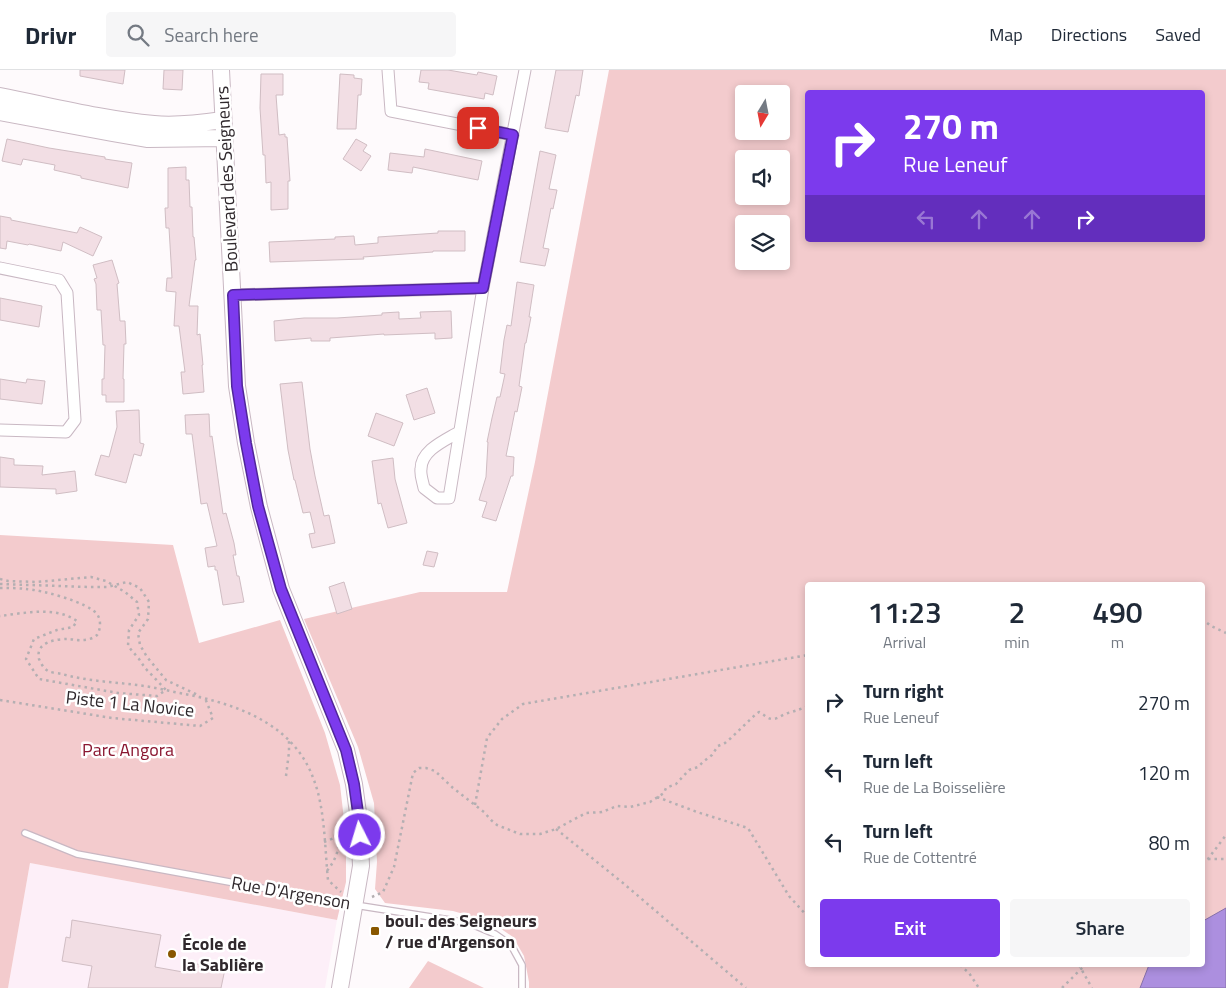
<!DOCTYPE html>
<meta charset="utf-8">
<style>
:root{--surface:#fff;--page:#f6f6f7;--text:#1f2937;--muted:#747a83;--line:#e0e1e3;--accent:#7c3aed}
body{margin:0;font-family:"Titillium Web",sans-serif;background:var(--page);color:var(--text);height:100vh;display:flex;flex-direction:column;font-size:19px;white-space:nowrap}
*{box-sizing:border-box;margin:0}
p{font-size:16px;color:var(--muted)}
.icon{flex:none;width:28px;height:28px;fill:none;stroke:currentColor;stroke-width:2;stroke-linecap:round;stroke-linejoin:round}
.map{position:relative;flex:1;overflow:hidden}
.drawer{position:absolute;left:805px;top:512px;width:400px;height:385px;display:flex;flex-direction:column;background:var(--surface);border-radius:5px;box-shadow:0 2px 8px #0003}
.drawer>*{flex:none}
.guide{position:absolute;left:805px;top:20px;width:400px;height:152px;border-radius:5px;box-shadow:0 2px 8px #0003;background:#7c3aed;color:#fff;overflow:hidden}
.needle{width:32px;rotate:190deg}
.buttons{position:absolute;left:735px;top:15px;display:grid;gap:10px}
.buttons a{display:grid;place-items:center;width:55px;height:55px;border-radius:5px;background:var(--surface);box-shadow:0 2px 8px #0003;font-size:25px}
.pin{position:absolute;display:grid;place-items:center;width:42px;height:42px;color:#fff;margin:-21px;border-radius:10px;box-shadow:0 2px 8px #0006}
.me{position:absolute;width:55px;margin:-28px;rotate:355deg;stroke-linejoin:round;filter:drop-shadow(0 0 4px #0008)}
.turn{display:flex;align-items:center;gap:18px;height:105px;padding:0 15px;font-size:22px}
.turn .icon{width:65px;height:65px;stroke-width:2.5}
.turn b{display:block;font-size:35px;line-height:42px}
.lanes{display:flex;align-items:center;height:48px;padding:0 15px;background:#0003;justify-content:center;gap:25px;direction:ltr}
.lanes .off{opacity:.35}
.eta{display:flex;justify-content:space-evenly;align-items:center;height:85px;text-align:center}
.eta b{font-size:30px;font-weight:600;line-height:35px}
.primary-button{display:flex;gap:10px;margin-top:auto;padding:10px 15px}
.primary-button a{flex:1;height:58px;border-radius:5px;background:var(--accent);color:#fff;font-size:20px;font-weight:600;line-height:58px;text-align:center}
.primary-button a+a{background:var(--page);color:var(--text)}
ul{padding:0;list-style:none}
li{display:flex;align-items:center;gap:15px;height:70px;padding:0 15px}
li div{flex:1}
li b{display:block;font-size:19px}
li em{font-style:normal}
header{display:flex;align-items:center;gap:30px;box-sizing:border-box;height:70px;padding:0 25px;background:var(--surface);border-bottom:1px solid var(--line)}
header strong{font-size:24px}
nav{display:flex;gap:28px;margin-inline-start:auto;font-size:18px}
.search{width:350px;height:45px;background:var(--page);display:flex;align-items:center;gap:12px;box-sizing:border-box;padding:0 18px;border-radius:5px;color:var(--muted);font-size:19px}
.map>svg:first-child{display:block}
.built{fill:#fdeff8}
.green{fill:#f3cbcd;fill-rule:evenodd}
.water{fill:#ac8fdf;stroke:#8670a9}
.building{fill:#f2dee4;stroke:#d0bdc3}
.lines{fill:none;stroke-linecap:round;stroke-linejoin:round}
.lane-casing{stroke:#c9b8c3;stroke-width:8}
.street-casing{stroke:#c9b8c3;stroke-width:13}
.secondary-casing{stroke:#c9b8c3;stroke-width:18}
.path{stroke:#b4afb2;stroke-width:2.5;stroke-dasharray:2.5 4;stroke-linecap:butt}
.lane{stroke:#fff;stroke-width:5.5}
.street{stroke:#fff;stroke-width:11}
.secondary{stroke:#fff;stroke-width:16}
.route-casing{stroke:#51269a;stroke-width:12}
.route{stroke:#7c3aed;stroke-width:9}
.poi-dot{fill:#895700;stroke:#fff;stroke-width:2}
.labels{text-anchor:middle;stroke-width:5;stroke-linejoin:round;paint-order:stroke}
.street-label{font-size:18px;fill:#2f282c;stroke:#fff}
.park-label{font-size:18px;fill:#8a1731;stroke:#fff}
.poi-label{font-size:18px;font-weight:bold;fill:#2f282c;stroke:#fff;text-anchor:start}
</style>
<header>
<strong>Drivr</strong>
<div class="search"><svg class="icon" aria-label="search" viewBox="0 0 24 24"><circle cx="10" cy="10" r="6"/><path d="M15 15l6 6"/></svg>Search here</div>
<nav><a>Map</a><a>Directions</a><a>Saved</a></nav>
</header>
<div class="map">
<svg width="1226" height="918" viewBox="0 0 1226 918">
<rect width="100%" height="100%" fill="#fefafc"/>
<path class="built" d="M30,793L337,850L325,918H8Z"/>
<path class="green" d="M609,0H1226V918H529V912L524,886L513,867L491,852L453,841L385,833L375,819L377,792L374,733L358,677L304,549L420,522H507L535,392ZM808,22H1202V170H808ZM744,24H781V61H744ZM744,89H781V126H744ZM744,154H781V191H744ZM808,515H1202V895H808Z
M0,465L173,475L199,573L280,550L325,663L340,715L346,767V812L337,850L30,793L8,918H0Z
M428,891L484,918H409Z"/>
<path class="water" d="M1226,838V918H1140L1149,895H1202L1203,851Z"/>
<path class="building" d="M80,0H125L123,14L80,6Z
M164,0H183L182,20L163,19Z
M421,0H448L477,5L478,2L497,6L493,25L485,23L484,29L428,19L429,13L419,12Z
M556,0H583L579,26L576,25L568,62L545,58Z
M261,4H283V25H276L279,65L285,64V67H287L290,111H288V139L271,140V112L266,113L265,85H263L260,38Z
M340,4L354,5V8L362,9L361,25H358L356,59H337Z
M7,69L49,78L105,87V89L132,93L128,118L81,108V106L54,100L55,95L23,89L21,95L2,91Z
M356,69L367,75L363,81L371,86L361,101L343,89Z
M425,79L482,91L478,110L413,97L412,103L388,100L390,83L424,87Z
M540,81L556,85L549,119L557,120L553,139L551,138L543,178L549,179L545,196L520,192Z
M186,97V110H189L190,137H192L193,167H194L196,190H195L189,236H198L197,265L200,264L203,295H202L204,322L183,324L181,302H185L179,256H174L176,222L166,221L167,208H172L169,158H166L165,138H168V98Z
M0,146L11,148V150L77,163L80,157L102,167L93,186L63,172L61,181L29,174L28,175L7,171L6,179L0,178Z
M438,161H465V181H433V182L363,187L364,189L270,192L269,172L335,169V167L354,166L355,175L378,173V167L438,163Z
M112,190L119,213L117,214L120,251H125L126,274H124L123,309H124V332H106V325H102V309H104L105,275H103L101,240H97L96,214L94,209L97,208L93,195Z
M517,212L534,215L529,247H531L526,273H525L519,316L522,317L517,342L515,341L506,386L514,387L513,406H511L496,451L482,447L487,432L479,430L486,407L488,372H487L492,348L497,327H500L505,304L500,303L504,270L507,255L511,256Z
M0,228L42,236L39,257L0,250Z
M451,241L452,268L435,269V263L384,265V264L330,268V271H311V268L275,271L274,251L304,248H337L382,245V243L399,242V249L421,248L420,242Z
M0,309L26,313L27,309L45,311L42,334L0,329Z
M302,312L310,379L315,406L324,446L329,445L335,473L312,478L309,464L315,463L310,442L303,443L295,410H294L288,380L280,314Z
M427,318L435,343L414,350L406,325Z
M139,340L140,373L144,374L141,386L134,384L126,413L95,405L101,385L109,387L117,357L116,341Z
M376,343L403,353L394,376L368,366Z
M209,344L210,367L212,366L223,444L226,443L234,473L236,485H233L237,506H239L244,532L223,535L217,500H215V496L208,497L205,478L217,476L207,433L201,434L192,364H186L185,345Z
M0,387L14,389V395L43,396L42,405L75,401L77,421L56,424V419L0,417Z
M393,388L395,409L407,453L388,458L381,433L378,434L372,391Z
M427,481L438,483L434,497L423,495Z
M344,512L352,539L337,544L329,517Z
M72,850L161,865L155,897L183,902L185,892L225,899L221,918H88L92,896L62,891L66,867L70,868Z"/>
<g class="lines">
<g class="lane-casing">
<path id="lane" d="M25,763L77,784L355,835L469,853L495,864L511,875L522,895V918"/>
</g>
<g class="street-casing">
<path id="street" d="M388,0L391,41L513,65
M0,198L59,210L67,223L75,350L66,362L0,360
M233,225L483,218
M459,362C446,370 421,380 421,399C420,405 423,412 424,418L437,428H449L483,218L525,0"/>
</g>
<g class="secondary-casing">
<path id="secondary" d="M221,0L237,316L246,373L259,437L281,519L346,680L354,714L359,750L361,796L340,918
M0,26C51,36 102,49 154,54C175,56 202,53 223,50
M0,42L112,63L148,69L224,68"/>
</g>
<path class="path" d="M0,509L8,511L37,512L91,507L106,511L125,522L137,532L139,545L129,560L128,576L139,589L145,598L166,620L157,626L118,623L39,609L26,589L34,569L57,560L73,557L77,551C56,536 24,543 0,546
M0,514L89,517H107L127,512L140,518L149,532L148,549L138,563L140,575L147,587L166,610L200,626
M0,518C9,518 18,518 26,519C42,520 87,532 97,544C99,547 100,550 100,554C100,558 99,562 97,565C94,568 88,570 83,570C78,571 73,569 68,569C56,569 35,572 39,589C41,593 43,598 48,601C52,603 58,603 62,604C87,611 112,612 137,615C153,617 169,621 185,624C240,635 296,655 315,713C325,741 325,781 328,810L341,822
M1202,549L1211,556L1226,563
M0,630L112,648L200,656L213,648L205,628
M286,706L289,682V670
M657,727L697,742L748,758L789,826L808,847
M475,735L487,668L502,649L523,634L808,585
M556,759L623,813L746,918
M324,772L339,766L345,762
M1208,789H1226
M1202,793L1208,789L1226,765
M327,801C336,789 339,781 339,766
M372,827L383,822L394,797L413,703L419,698H426L435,701L453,718L484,742L491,750L497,755L520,764H540L556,759L586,743L602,742L617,736L630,737L650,732L664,723L666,718L676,714L689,700L698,697L703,692L712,685L718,676L725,673L731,668L755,645L759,642C764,644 767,649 773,649C778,649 783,644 788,643C795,641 801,639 808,636
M960,895L969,903L979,918
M1079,895L1092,918
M1062,918L1085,895"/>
<use href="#lane" class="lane"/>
<use href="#street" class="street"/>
<use href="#secondary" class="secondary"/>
</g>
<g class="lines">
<g class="route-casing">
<path id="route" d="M360,765L359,750L354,714L346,680L281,519L258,436L246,373L237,316L233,225L483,218L513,65L478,58"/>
</g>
<use href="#route" class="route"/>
</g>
<g class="poi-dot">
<rect x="370" y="856" width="10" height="10" rx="2.5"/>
<circle cx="172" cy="884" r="5"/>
</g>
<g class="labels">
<g class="street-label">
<text transform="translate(227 109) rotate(-93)" y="6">Boulevard des Seigneurs</text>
<text transform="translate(130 634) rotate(6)" y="6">Piste 1 La Novice</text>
<text transform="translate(291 823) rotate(10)" y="6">Rue D'Argenson</text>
</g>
<g class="park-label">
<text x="128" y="686">Parc Angora</text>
</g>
<g class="poi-label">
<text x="385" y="857">boul. des Seigneurs<tspan x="385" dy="21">/ rue d'Argenson</tspan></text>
<text x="182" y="880">École de<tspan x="182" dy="21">la Sablière</tspan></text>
</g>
</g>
</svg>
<div class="buttons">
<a><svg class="needle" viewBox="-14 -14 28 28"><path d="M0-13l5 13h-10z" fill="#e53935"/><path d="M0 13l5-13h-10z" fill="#747a83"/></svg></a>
<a><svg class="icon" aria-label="sound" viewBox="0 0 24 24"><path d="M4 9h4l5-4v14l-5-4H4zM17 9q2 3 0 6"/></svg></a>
<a><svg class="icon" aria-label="layers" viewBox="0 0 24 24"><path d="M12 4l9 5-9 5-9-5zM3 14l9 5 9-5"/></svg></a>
</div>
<div class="pin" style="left:478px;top:58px;background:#d93025"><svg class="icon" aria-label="arrive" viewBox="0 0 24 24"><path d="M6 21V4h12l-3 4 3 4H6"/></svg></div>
<svg class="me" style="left:360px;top:765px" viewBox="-20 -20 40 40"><circle r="17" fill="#7c3aed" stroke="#fff" stroke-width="3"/><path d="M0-11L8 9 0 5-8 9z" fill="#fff"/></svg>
<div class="guide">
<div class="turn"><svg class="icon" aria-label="right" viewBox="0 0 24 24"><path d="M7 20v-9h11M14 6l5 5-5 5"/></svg><div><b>270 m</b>Rue Leneuf</div></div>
<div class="lanes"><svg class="icon off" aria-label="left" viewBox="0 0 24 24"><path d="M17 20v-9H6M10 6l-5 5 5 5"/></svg><svg class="icon off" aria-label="ahead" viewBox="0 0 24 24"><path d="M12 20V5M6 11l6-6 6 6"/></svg><svg class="icon off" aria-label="ahead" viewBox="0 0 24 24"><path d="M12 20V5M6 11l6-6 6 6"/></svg><svg class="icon" aria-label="right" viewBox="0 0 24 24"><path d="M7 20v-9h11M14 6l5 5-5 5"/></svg></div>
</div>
<section class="drawer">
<div class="eta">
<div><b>11:23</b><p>Arrival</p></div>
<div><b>2</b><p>min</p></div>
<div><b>490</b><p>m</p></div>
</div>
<ul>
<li><svg class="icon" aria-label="right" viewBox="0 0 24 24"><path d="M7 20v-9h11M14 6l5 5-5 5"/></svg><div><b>Turn right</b><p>Rue Leneuf</p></div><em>270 m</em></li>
<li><svg class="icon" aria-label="left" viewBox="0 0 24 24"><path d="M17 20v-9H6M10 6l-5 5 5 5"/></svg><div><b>Turn left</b><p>Rue de La Boisselière</p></div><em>120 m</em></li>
<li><svg class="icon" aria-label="left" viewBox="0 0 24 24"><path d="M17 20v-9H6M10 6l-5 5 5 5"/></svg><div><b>Turn left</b><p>Rue de Cottentré</p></div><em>80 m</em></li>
</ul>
<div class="primary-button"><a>Exit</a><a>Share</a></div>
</section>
</div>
